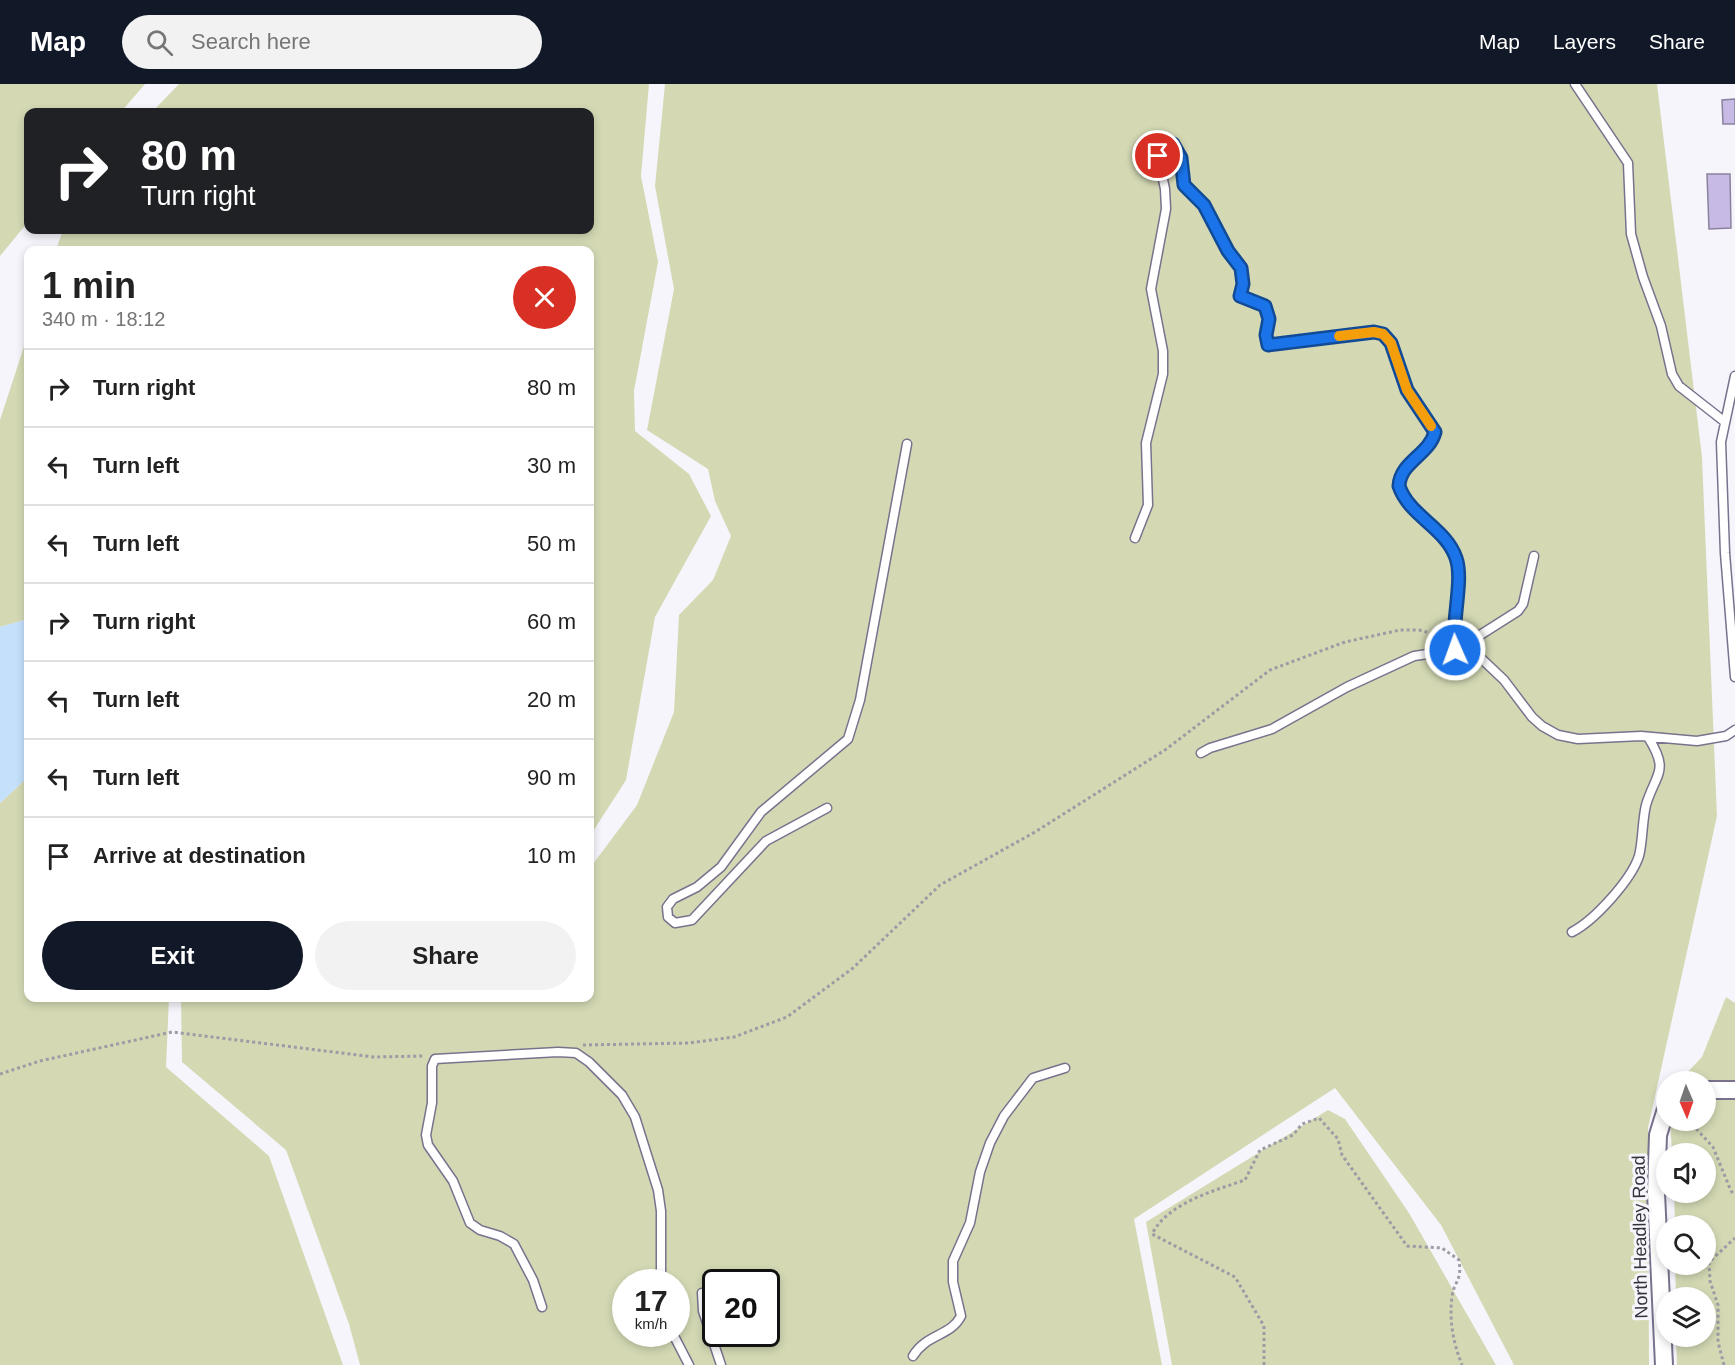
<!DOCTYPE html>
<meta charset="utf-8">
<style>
:root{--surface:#fff;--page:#f2f2f2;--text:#222;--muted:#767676;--line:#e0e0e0;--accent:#111827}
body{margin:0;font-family:Helvetica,sans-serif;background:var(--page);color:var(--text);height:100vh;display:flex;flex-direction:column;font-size:22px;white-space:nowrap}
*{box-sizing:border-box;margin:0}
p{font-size:20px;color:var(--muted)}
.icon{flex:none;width:33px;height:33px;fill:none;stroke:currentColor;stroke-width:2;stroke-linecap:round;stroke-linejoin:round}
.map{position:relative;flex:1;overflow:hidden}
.details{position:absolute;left:24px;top:162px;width:570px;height:756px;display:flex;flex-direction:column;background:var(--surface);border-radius:12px;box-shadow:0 3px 9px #0003}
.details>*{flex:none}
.banner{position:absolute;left:24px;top:24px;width:570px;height:126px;border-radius:12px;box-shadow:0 3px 9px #0003;background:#202124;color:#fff;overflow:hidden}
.needle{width:39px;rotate:178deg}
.fabs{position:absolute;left:1656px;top:987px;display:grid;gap:12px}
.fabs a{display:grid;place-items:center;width:60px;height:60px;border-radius:50%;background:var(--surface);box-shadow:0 3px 9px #0003;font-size:30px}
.speed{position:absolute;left:612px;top:1185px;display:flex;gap:12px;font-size:30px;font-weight:700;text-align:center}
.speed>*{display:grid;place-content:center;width:78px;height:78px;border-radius:50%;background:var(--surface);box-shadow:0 3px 9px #0003;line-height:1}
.speed small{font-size:15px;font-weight:400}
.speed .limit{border:3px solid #111;border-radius:9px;background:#fff;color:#111}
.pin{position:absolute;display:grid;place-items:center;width:51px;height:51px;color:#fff;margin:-26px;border:3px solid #fff;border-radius:50%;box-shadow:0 2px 6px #0007}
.me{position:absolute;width:66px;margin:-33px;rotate:358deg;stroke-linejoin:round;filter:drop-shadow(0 0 4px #0008)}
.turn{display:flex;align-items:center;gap:21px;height:126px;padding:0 18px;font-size:27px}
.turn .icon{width:78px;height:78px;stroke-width:2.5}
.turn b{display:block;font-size:42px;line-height:51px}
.round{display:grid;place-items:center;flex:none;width:63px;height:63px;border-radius:32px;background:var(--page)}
.head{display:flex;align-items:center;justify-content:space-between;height:102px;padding:0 18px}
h1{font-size:36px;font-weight:800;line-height:45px}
.button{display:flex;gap:12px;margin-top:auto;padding:12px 18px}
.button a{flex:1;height:69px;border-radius:36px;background:var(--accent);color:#fff;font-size:24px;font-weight:800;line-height:69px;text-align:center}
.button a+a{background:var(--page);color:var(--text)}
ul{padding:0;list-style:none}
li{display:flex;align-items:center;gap:18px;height:78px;padding:0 18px;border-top:2px solid var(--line)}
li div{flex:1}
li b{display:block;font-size:22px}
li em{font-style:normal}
header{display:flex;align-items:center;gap:36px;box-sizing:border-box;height:84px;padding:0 30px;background:var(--accent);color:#fff}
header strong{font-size:28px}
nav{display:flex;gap:33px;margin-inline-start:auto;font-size:21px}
.search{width:420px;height:54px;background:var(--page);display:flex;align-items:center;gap:15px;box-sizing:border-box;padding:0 21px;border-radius:33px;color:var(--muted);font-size:22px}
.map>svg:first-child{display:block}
.green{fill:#d4d9b4;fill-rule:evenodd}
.water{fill:#c4e0fb}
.building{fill:#c7bbe5;stroke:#8a829d;stroke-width:1.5}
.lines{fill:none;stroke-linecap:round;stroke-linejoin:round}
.service-casing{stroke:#7a728d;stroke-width:11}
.minor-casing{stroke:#7a728d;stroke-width:20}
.path{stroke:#9d9ba4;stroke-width:3;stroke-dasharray:3 3;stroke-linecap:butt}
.service{stroke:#fff;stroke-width:8}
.minor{stroke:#fff;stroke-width:16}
.route-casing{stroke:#114b97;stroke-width:15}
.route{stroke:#1a73e8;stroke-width:10}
.slow{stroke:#f59e0b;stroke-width:10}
.labels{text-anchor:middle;stroke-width:6;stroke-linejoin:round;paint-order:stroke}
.street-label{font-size:18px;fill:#35323d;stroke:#f7f5fc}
</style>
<header>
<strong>Map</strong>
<div class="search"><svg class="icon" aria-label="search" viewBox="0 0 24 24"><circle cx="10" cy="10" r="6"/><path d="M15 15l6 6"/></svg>Search here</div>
<nav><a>Map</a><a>Layers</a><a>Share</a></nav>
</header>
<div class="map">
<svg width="1735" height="1281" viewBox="0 0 1735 1281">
<rect width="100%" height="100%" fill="#f7f5fc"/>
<path class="green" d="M0,0H145L121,28H28V138L0,172Z
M179,0H649L641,92L658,178L634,307L635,347L689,390L711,432L655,533L626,696L590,752V166H56L63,146H590V28H152Z
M665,0H1657L1702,373L1717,732L1648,1044L1649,1281H1514L1441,1141L1335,1004L1134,1135L1162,1281H360L349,1240L286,1066L182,978L181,914H590V784L637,721L674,628L679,531L713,496L731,452L715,417L708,385L647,346L674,205L655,102ZM626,1198H676V1250H626ZM716,1198H766V1250H716Z
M28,250V535L0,543V336Z
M28,693V914H169L166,983L269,1072L343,1281H0V719Z
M1726,913L1735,919V1281H1677L1676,1253L1706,1252V1214L1676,1213L1675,1181L1706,1180V1142L1675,1141L1674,1109L1706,1108V1070L1672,1069L1670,1037L1706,1036V998L1679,997L1702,973Z
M1328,1026L1345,1035L1409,1129L1496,1281H1172L1146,1138Z"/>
<path class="water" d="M28,535V693L0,719V543Z"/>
<path class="building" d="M1735,15V40H1723L1722,16Z
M1707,90H1730L1731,144L1709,145Z"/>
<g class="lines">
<g class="service-casing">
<path id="service" d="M1575,0L1628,79L1631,150L1643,193L1661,242L1672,290L1679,302L1725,338
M1735,292L1721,358L1725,469L1735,593
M1135,454L1148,421L1146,359L1163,290V267L1151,205L1166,125L1165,105L1158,72L1161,60L1166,59L1178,65L1184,101L1204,121L1228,167L1241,184L1243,200L1240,212L1265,222L1269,235L1266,251L1268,261L1374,248L1383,250L1391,259L1407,306L1435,348C1429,371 1400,378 1399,402C1409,431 1441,443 1454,469C1466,492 1451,538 1455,566L1414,572L1347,603L1272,645L1210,664L1201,669
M1534,472L1523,520L1518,527L1466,560L1504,596L1532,633L1542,642L1558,651L1578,655L1641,652L1697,657L1726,652L1735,646
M827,724L766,757L692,836L675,839L668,833L667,823L673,815L697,803L721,783L761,728L848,655L860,616L907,360
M1572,848C1595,836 1631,796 1639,772C1643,756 1642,738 1646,721C1656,688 1670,688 1648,653
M702,1209L703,1227L721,1281
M542,1223L533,1196L514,1160L500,1152L480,1146L470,1139L453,1097L428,1061L426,1051L432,1019V982L435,975L558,968L576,969L589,978L622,1011L635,1033L658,1106L661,1127V1198
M673,1250L689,1281
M913,1272C926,1250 951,1252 961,1232L953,1198V1177L970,1139L980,1088L990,1059L1004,1032L1033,994L1065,984"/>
</g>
<g class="minor-casing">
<path id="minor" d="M1706,1006H1735
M1664,1281L1656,1109L1658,1051L1666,1025"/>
</g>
<path class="path" d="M583,961L689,959L734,953L787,933L853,884L940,801L1035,748L1165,666L1270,586L1345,558L1400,546H1419L1444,553
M0,990L40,977L172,948L374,973L424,972
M1688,1036L1713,1063L1731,1107L1735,1111
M1264,1281V1242L1235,1193L1152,1150C1168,1119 1213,1107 1245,1096L1260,1066L1293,1051L1302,1040L1319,1034L1338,1055L1342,1071L1407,1162L1442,1164L1459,1176C1462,1198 1455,1195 1452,1212C1449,1236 1453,1258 1462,1281
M1724,1281L1718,1258V1221L1710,1197L1709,1178L1735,1154"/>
<use href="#service" class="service"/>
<use href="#minor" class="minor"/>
</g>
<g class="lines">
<g class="route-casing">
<path id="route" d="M1158,72L1161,60H1173L1181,74L1184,101L1204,121L1228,167L1241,184L1243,200L1240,212L1265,222L1269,235L1266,251L1268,261L1374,248L1383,250L1391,259L1407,306L1435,348C1429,371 1400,378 1399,402C1409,432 1446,444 1456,474C1464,496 1451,538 1455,566"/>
</g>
<use href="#route" class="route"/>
<path class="slow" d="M1339,252L1374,248L1383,250L1391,259L1407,306L1431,342"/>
</g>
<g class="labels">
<g class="street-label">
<text transform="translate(1640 1153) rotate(-91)" y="6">North Headley Road</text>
</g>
</g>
</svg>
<div class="fabs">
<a><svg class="needle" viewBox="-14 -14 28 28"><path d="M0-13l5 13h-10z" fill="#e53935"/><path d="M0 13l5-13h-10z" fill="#767676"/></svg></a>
<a><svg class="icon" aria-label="sound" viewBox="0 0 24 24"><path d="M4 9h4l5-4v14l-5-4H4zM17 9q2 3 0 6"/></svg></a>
<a><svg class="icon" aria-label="search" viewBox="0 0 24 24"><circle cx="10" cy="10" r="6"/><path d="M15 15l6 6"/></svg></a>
<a><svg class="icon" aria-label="layers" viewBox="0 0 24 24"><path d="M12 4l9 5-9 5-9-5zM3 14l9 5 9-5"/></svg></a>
</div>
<div class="speed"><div>17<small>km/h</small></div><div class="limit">20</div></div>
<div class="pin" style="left:1158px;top:72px;background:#d93025"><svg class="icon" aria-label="arrive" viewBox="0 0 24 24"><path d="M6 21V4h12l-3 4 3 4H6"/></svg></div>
<svg class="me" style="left:1455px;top:566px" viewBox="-20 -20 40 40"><circle r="17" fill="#1a73e8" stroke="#fff" stroke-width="3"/><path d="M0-11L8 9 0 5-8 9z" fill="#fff"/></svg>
<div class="banner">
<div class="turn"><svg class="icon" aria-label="right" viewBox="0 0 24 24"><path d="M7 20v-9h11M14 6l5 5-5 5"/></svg><div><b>80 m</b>Turn right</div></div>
</div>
<section class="details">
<div class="head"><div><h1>1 min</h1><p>340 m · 18:12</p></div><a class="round" style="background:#d93025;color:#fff"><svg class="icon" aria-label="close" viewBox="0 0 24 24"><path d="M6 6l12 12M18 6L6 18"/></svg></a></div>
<ul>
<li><svg class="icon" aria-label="right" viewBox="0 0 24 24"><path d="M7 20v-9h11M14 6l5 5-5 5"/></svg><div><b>Turn right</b></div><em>80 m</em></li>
<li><svg class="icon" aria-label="left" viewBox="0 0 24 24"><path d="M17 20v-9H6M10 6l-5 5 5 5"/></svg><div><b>Turn left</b></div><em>30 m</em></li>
<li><svg class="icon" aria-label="left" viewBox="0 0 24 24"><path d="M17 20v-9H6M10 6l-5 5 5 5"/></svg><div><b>Turn left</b></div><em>50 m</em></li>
<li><svg class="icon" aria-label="right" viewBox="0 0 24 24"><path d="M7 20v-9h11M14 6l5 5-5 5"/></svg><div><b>Turn right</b></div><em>60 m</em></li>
<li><svg class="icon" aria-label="left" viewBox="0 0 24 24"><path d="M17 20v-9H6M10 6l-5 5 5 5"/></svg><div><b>Turn left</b></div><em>20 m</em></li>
<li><svg class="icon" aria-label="left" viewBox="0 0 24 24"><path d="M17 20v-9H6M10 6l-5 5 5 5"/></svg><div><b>Turn left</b></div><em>90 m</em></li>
<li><svg class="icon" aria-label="arrive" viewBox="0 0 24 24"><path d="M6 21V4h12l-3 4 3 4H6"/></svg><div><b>Arrive at destination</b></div><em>10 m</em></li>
</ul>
<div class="button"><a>Exit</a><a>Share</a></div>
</section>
</div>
